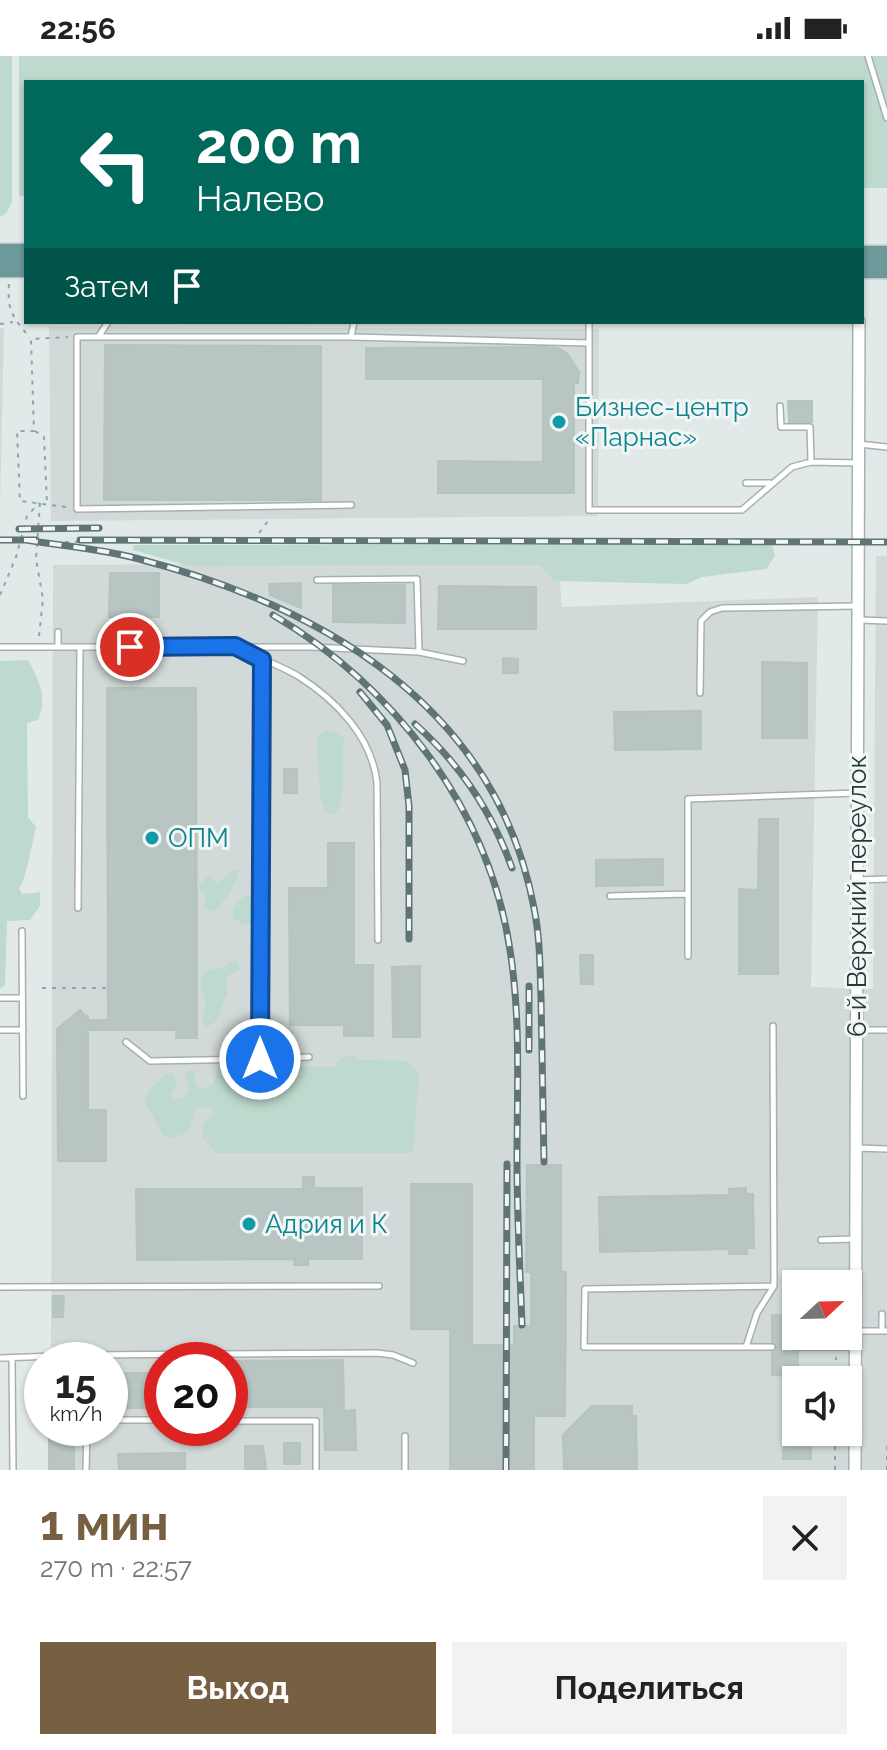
<!DOCTYPE html>
<html lang="ru">
<meta charset="utf-8">
<style>
:root{--surface:#fff;--page:#f2f2f2;--text:#222;--muted:#767676;--accent:#775f42}
body{margin:0;font-family:Raleway,sans-serif;background:var(--page);color:var(--text);height:100vh;display:flex;flex-direction:column;font-size:30px;white-space:nowrap}
*{box-sizing:border-box;margin:0}
p{font-size:26px;color:var(--muted)}
.icon{flex:none;width:44px;height:44px;fill:none;stroke:currentColor;stroke-width:2;stroke-linecap:round;stroke-linejoin:round}
.map{position:relative;height:1414px;overflow:hidden}
.panel{display:flex;flex-direction:column;background:var(--surface);flex:1}
.panel>*{flex:none}
.banner{position:absolute;left:24px;top:24px;width:840px;height:244px;border-radius:0px;box-shadow:0 2px 6px #0004;background:#00695c;color:#fff;overflow:hidden}
.needle{width:52px;rotate:68deg}
.controls{position:absolute;left:782px;top:1214px;display:grid;gap:16px}
.controls a{display:grid;place-items:center;width:80px;height:80px;border-radius:0px;background:var(--surface);box-shadow:0 2px 6px #0004;font-size:40px}
.speed{position:absolute;left:24px;top:1286px;display:flex;gap:16px;font-size:40px;font-weight:700;text-align:center}
.speed>*{display:grid;place-content:center;width:104px;height:104px;border-radius:50%;background:var(--surface);box-shadow:0 2px 6px #0004;line-height:1}
.speed small{font-size:20px;font-weight:400}
.speed .limit{border:12px solid #d22;background:#fff;color:#111}
.pin{position:absolute;display:grid;place-items:center;width:68px;height:68px;color:#fff;margin:-34px;border:4px solid #fff;border-radius:50%;box-shadow:0 2px 8px #0007}
.me{position:absolute;width:88px;margin:-44px;rotate:0deg;stroke-linejoin:round;filter:drop-shadow(0 0 6px #0008)}
.turn{display:flex;align-items:center;gap:28px;height:168px;padding:0 40px;font-size:36px}
.turn .icon{width:104px;height:104px;stroke-width:2.5}
.turn b{display:block;font-size:56px;line-height:68px}
.then{display:flex;align-items:center;height:76px;padding:0 40px;background:#0003;gap:16px;font-size:30px}
.round{display:grid;place-items:center;flex:none;width:84px;height:84px;border-radius:0px;background:var(--page)}
.headline{display:flex;align-items:center;justify-content:space-between;height:136px;padding:0 40px}
h1{font-size:48px;font-weight:700;line-height:60px;color:var(--accent)}
.primary-button{display:flex;gap:16px;margin-top:auto;padding:16px 40px}
.primary-button a{flex:1;height:92px;border-radius:0px;background:var(--accent);color:#fff;font-size:32px;font-weight:700;line-height:92px;text-align:center}
.primary-button a+a{background:var(--page);color:var(--text)}
.status{display:flex;justify-content:space-between;align-items:center;height:56px;padding:0 40px;background:var(--surface);direction:ltr}
.status svg{height:22px;fill:currentColor}
.map>svg:first-child{display:block}
.built{fill:#d1dad8;fill-rule:evenodd}
.green{fill:#bed9cd}
.building{fill:#b8c5c3;stroke:#b5c3c1;stroke-width:2}
.lines{fill:none;stroke-linecap:round;stroke-linejoin:round}
.service-casing{stroke:#a5b1b1;stroke-width:8}
.minor-casing{stroke:#a5b1b1;stroke-width:14}
.primary-casing{stroke:#bdc4c4;stroke-width:21}
.path{stroke:#87aaa9;stroke-width:2;stroke-dasharray:4 6;stroke-linecap:butt}
.service{stroke:#fff;stroke-width:5}
.minor{stroke:#fff;stroke-width:11}
.primary{stroke:#6c999a;stroke-width:18}
.rail-casing{stroke:#5f7475;stroke-width:7}
.rail{stroke:#f2f7f6;stroke-width:4;stroke-dasharray:12;stroke-linecap:butt}
.route-casing{stroke:#114b97;stroke-width:20}
.route{stroke:#1a73e8;stroke-width:14}
.culture-dot{fill:#0f9aa8;stroke:#f2f7f6;stroke-width:3}
.labels{text-anchor:middle;stroke-width:6;stroke-linejoin:round;paint-order:stroke}
.culture-label{font-size:26px;fill:#0d838f;stroke:#f2f7f6;text-anchor:start}
.street-label{font-size:26px;fill:#243939;stroke:#f2f7f6}
</style>
<div class="status"><b>22:56</b><svg viewBox="0 0 49 12"><path d="M0 12V9h3v3zM5 12V6h3v6zM10 12V3h3v9zM15 12V0h3v12zM26 1h20v11H26zM47 4h2v5h-2z"/></svg></div>
<div class="map">
<svg width="887" height="1414" viewBox="0 0 887 1414">
<rect width="100%" height="100%" fill="#e2eae9"/>
<path class="built" d="M49,271L599,273L598,460L51,465Z
M0,272H4L0,452Z
M876,500H887V1414H51V1372H110V1304H51L53,509L558,506L562,551L818,541L811,931L873,933ZM796,1228H848V1280H796ZM162,1304H230V1372H162ZM796,1324H848V1376H796Z"/>
<path class="green" d="M0,0H12V146L6,158L0,161Z
M19,0H887V132H862V26H26V140H19Z
M134,489H772L775,500L766,513L702,521L687,528L554,525L541,509L189,510L133,494Z
M28,604C39,624 48,641 38,664L27,667L28,761L36,771C32,786 27,822 19,832L22,838L40,836V850L30,864L7,865L5,929L0,933V605Z
M325,674L333,675L344,682C340,709 349,734 335,759L326,756L320,742L317,682Z
M239,813C237,828 224,847 213,856L205,853L204,849L207,841L199,832V828L209,820L218,828L233,814Z
M246,839H253L256,845L252,867L244,869L233,862C231,851 238,846 246,839Z
M232,905L236,906L240,913L226,921L228,938C218,950 224,964 207,971L202,964C203,959 205,954 205,949C206,934 195,933 204,915L225,911Z
M355,1000L360,1004L407,1005L419,1018L413,1097H216L202,1081L203,1067L214,1059L211,1051L195,1052L189,1076L169,1083L163,1079L145,1046L149,1035L166,1018L174,1019L177,1031L170,1039L176,1044L184,1041L189,1033L185,1017L189,1014L194,1015L196,1030L204,1033L213,1029L218,1012L334,1011L342,1001Z"/>
<path class="building" d="M105,289L321,290V444H104Z
M546,291L558,292L567,297L579,316L578,327H574V437H438V405L543,406V323H366V292Z
M788,345H812V366H789Z
M110,517H159V561H109Z
M301,527V552L270,539L269,528Z
M333,529H405V567L333,566Z
M439,530L536,531V573H438Z
M503,602L518,603V617H503Z
M762,606L807,607V682H762Z
M107,632H196L197,982H176V974H88V1054H106V1105H58L57,973L80,954L85,960H88V964H108Z
M701,655V693L615,694L614,656Z
M284,713H297V737H284Z
M759,763H778V918H739V833L758,834Z
M328,787H354V909H373V980H344V969H290L289,832H328Z
M663,803V829L596,830V804Z
M580,899H593V928H581Z
M420,910V981H393L392,911Z
M527,1109H561V1216H566L565,1360H534V1414H450V1273H411V1128H472V1289H514V1270H531V1216H526Z
M303,1121H314V1132H362V1203H308V1209H294L295,1203L137,1204L136,1133H303Z
M746,1132V1138H753L754,1192H747V1198H729V1193L600,1196L599,1141L730,1139L729,1133Z
M53,1240H64L63,1261H53Z
M772,1259L796,1260L798,1286L793,1292L798,1296V1320L772,1319V1296L777,1292L772,1286Z
M343,1304L344,1355L355,1354L356,1394H325L324,1351H230V1305Z
M110,1317H162V1352H110Z
M783,1348H796V1376H811V1403H783Z
M592,1350H632V1360H636L637,1414H564L563,1379Z
M49,1372H74V1414H49Z
M284,1387H300V1408H284Z
M245,1390H263L266,1414H245Z
M185,1397V1414H119L118,1398Z"/>
<g class="lines">
<g class="service-casing">
<path id="service" d="M868,0L887,62
M589,266V287
M99,280L108,266
M351,281L354,266
M780,350L781,371H810L811,406
M859,388L887,391
M746,427H770
M351,449L77,453V281H351L589,287V454H742L792,411L811,406L857,407
M317,524L417,523L419,596
M859,564L887,565
M58,576V591
M0,591H311L419,596L463,605
M236,591C256,601 279,609 298,620C336,644 372,681 377,727L378,884
M262,604L260,1003L309,1001
M700,637L701,565L710,556L722,552L857,550
M858,824L887,823
M610,840L688,838
M78,852L80,591
M22,875L23,1040
M688,900V743L856,737
M0,942H22
M0,974H23
M857,974H887
M126,986L150,1005L260,1003
M856,1092L887,1093
M821,1184L855,1183
M0,1231L379,1230
M856,1275H887
M882,1275V1258
M746,1291L757,1257L774,1230L773,970
M772,1291H584L585,1233L774,1230
M798,1291H853
M0,1302L81,1299L377,1297L393,1299L413,1307
M12,1302L13,1414
M110,1364H162
M230,1365H316V1414
M405,1380V1414
M86,1414L87,1372"/>
</g>
<g class="minor-casing">
<path id="minor" d="M855,1414L859,266"/>
</g>
<g class="primary-casing">
<path id="primary" d="M0,197H26
M862,199H887
M0,212H26
M862,213H887"/>
</g>
<path class="path" d="M9,228C7,256 13,261 30,282
M0,268L13,266
M35,375L44,381L47,448
M66,451L20,445L17,375H34L31,283L68,281
M253,485L271,461
M55,486H837
M0,539L16,501L27,460L39,447
M39,580L43,543L36,503L40,447
M42,932H108
M836,1324V1301
M835,1414V1376
M887,1414V1385"/>
<use href="#service" class="service"/>
<use href="#minor" class="minor"/>
<use href="#primary" class="primary"/>
<g class="rail-casing">
<path id="rail" d="M19,473L99,472
M0,484H36
M26,484C63,490 102,493 139,503C323,551 496,650 534,852C540,881 540,912 541,942C542,997 543,1052 544,1106
M80,484L887,486
M273,559C394,630 489,753 510,894C521,963 517,1035 517,1105C517,1160 520,1214 522,1269
M360,636L387,669L405,714L409,750V883
M415,668C460,708 492,756 512,812
M529,994V930
M506,1414L507,1108"/>
</g>
<use href="#rail" class="rail"/>
</g>
<g class="lines">
<g class="route-casing">
<path id="route" d="M130,591L235,590L262,604L260,1003"/>
</g>
<use href="#route" class="route"/>
</g>
<g class="culture-dot">
<circle cx="559" cy="366" r="8"/>
<circle cx="152" cy="782" r="8"/>
<circle cx="249" cy="1168" r="8"/>
</g>
<g class="labels">
<g class="culture-label">
<text x="575" y="360">Бизнес-центр<tspan x="575" dy="30">«Парнас»</tspan></text>
<text x="168" y="791">ОПМ</text>
<text x="265" y="1177">Адрия и К</text>
</g>
<g class="street-label">
<text transform="translate(857 840) rotate(-90)" y="9">6-й Верхний переулок</text>
</g>
</g>
</svg>
<div class="controls">
<a><svg class="needle" viewBox="-14 -14 28 28"><path d="M0-13l5 13h-10z" fill="#e53935"/><path d="M0 13l5-13h-10z" fill="#767676"/></svg></a>
<a><svg class="icon" aria-label="sound" viewBox="0 0 24 24"><path d="M4 9h4l5-4v14l-5-4H4zM17 9q2 3 0 6"/></svg></a>
</div>
<div class="speed"><div>15<small>km/h</small></div><div class="limit">20</div></div>
<div class="pin" style="left:130px;top:591px;background:#d93025"><svg class="icon" aria-label="arrive" viewBox="0 0 24 24"><path d="M6 21V4h12l-3 4 3 4H6"/></svg></div>
<svg class="me" style="left:260px;top:1003px" viewBox="-20 -20 40 40"><circle r="17" fill="#1a73e8" stroke="#fff" stroke-width="3"/><path d="M0-11L8 9 0 5-8 9z" fill="#fff"/></svg>
<div class="banner">
<div class="turn"><svg class="icon" aria-label="left" viewBox="0 0 24 24"><path d="M17 20v-9H6M10 6l-5 5 5 5"/></svg><div><b>200 m</b>Налево</div></div>
<div class="then">Затем<svg class="icon" aria-label="arrive" viewBox="0 0 24 24"><path d="M6 21V4h12l-3 4 3 4H6"/></svg></div>
</div>
</div>
<section class="panel">
<div class="headline"><div><h1>1 мин</h1><p>270 m · 22:57</p></div><a class="round"><svg class="icon" aria-label="close" viewBox="0 0 24 24"><path d="M6 6l12 12M18 6L6 18"/></svg></a></div>
<div class="primary-button"><a>Выход</a><a>Поделиться</a></div>
</section>
